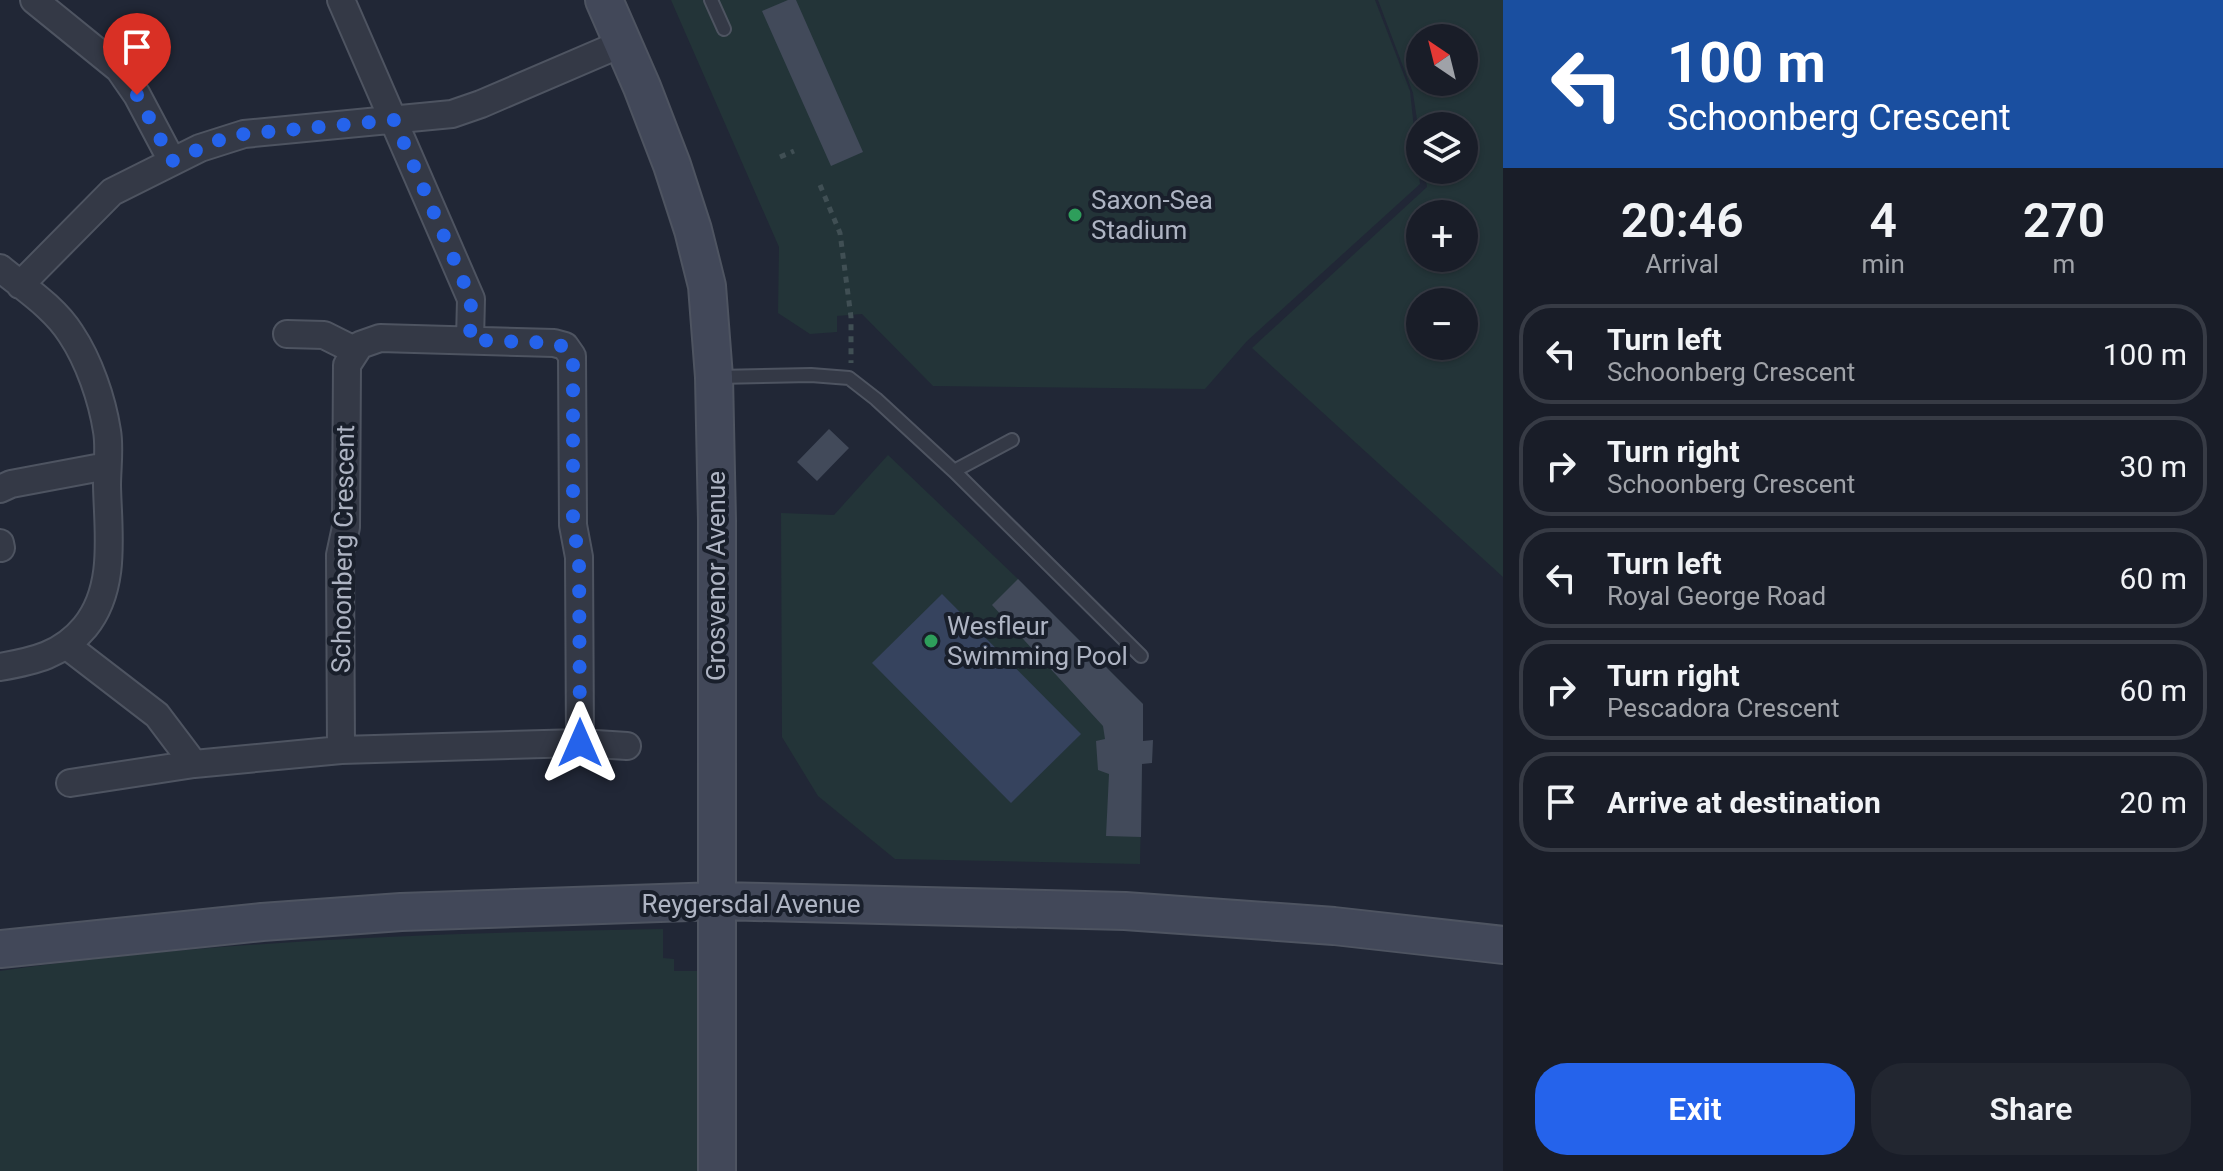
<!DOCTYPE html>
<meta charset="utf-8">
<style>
:root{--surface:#191d28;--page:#222630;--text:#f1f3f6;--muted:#9fa2a8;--line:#373b45;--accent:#2563eb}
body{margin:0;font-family:Roboto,sans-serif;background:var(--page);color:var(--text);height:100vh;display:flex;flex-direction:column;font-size:30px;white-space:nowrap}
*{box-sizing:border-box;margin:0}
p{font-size:26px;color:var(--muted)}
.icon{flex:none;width:44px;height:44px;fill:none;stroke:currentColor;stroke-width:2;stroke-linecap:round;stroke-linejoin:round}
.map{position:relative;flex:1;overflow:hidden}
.side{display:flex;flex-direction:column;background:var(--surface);width:720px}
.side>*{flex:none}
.guide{background:#1a4fa0;color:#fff;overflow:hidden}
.needle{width:52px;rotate:325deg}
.tools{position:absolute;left:1406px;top:24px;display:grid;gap:16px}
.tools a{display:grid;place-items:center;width:72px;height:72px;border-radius:50%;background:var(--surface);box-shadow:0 2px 6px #0004,0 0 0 2px var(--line);font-size:40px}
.pin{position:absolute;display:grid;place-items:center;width:68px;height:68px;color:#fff;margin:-82px -34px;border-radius:50% 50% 50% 0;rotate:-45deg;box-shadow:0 0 8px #0007}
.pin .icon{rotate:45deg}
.me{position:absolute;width:88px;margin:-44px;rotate:0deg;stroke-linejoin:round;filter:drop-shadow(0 0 6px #0008)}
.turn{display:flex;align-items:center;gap:28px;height:168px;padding:0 32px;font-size:36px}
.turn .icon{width:104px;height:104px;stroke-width:2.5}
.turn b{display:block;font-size:56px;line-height:68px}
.eta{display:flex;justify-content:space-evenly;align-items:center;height:136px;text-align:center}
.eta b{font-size:48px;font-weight:600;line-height:56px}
.action{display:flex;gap:16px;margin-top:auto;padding:16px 32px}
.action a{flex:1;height:92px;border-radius:32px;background:var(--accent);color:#fff;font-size:32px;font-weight:600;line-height:92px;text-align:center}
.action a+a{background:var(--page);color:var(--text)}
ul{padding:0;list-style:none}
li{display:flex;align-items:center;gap:24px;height:100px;margin:0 16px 12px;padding:0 16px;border:4px solid var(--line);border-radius:32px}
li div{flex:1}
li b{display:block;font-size:30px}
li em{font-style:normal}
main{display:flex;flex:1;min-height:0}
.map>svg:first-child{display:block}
.green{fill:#233438;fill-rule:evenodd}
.water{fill:#36435e}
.building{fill:#424a5a}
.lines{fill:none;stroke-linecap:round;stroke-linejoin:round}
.lane-casing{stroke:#4e5461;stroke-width:16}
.street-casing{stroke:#4e5461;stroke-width:30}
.secondary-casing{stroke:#4e5461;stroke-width:40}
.path{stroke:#404f54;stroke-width:5;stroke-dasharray:6 6;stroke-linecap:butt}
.lane{stroke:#343946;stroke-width:12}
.street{stroke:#343946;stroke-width:26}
.secondary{stroke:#424859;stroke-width:36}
.route{stroke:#2563eb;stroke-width:14;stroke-dasharray:0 25.2}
.leisure-dot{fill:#2e9e5b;stroke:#191f2b;stroke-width:3}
.labels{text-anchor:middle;stroke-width:8;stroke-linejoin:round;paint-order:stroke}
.poi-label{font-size:26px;fill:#aeb4c3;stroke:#191f2b;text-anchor:start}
.street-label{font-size:26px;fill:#aeb4c3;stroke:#191f2b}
</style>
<main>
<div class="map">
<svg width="1503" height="1171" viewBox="0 0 1503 1171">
<rect width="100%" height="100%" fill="#212736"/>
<path class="green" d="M671,0H1375L1410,91L1420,184L1247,341L1205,389L933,386L862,314L837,316V332L810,334L778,313L779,247Z
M1378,0H1503V577L1252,348L1427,187L1424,170H1464V126H1420V140L1413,93ZM1420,38H1464V82H1420ZM1464,214V258H1420V214ZM1464,302V346H1420V302Z
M888,455L1018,579L1143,704L1140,864L895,859L818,796L782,737L781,513L834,515Z
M663,929V958L674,959V971H701V1171H0V971C219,940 442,933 663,929Z"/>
<path class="water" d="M942,594L1081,734L1011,803L872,663Z"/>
<path class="building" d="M788,0H796L863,152L831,166L762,11Z
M829,429L849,448L817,481L797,462Z
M1018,579L1143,704V741L1153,740L1152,763L1142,764L1141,837L1106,836L1109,774L1098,770L1096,741L1105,739L1103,726L992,605Z"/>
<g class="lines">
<g class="lane-casing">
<path id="lane" d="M711,0L724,29
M717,377L811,375L849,378L876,399L954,471L1141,656
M954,471L1012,440"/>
</g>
<g class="street-casing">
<path id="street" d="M34,0L119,69L137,95L172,161
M341,0L471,299L470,340
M0,268C24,288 54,307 71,334C89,361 102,399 107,431C110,448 107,468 107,486C108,532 117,588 85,627C62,655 34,661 0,667
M20,285L112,192L200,148L244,134L452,114L481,104L623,43
M287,334L324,335L354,350
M0,489L11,484L107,466
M0,543L1,548
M66,645L157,715L194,764
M341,750L340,555L346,527L347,365L360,345L380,338L554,343L565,346L572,356L573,525L579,557L580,743
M70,783L194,764L341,750L580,743L627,746"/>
</g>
<g class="secondary-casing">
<path id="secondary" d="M604,0L642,87L672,165L693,230L707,286L714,377L717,521V1171
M0,949L262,922L401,912L718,901L1125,911L1334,926L1503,945"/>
</g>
<path class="path" d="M780,157L794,151
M820,185L840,233L851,317V363"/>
<use href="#lane" class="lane"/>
<use href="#street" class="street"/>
<use href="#secondary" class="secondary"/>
</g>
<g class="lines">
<path class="route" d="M137,95L172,161L222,139L244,134L394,120L471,299L470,340L554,343L569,349L573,363V525L579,557L580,743"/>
</g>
<g class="leisure-dot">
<circle cx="1075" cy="215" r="8"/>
<circle cx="931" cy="641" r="8"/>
</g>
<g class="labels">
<g class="poi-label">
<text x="1091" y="209">Saxon-Sea<tspan x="1091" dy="30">Stadium</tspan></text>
<text x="947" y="635">Wesfleur<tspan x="947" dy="30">Swimming Pool</tspan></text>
</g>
<g class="street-label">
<text transform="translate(343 549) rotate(-89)" y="9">Schoonberg Crescent</text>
<text transform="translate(716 576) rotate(-90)" y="9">Grosvenor Avenue</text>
<text x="751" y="913">Reygersdal Avenue</text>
</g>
</g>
</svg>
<div class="tools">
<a><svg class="needle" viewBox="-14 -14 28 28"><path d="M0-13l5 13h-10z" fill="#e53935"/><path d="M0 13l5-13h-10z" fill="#9fa2a8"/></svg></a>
<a><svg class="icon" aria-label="layers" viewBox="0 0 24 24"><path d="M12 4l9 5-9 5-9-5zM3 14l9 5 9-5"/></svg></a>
<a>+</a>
<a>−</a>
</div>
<div class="pin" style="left:137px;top:95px;background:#d93025"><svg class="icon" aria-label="arrive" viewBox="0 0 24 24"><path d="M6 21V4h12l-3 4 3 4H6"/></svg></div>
<svg class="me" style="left:580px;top:743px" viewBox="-20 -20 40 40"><path d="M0-17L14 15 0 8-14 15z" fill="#2563eb" stroke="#fff" stroke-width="4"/></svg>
</div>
<section class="side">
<div class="guide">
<div class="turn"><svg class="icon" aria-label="left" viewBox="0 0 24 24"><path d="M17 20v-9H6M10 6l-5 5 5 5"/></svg><div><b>100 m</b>Schoonberg Crescent</div></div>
</div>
<div class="eta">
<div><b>20:46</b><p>Arrival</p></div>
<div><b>4</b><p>min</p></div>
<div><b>270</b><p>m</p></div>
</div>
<ul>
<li><svg class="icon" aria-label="left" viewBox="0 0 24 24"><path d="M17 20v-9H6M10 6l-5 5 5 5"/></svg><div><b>Turn left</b><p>Schoonberg Crescent</p></div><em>100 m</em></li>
<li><svg class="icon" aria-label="right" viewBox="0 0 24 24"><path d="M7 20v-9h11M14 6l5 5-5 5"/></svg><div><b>Turn right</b><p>Schoonberg Crescent</p></div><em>30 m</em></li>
<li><svg class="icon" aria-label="left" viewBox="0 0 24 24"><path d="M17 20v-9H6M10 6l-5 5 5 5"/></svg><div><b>Turn left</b><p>Royal George Road</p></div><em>60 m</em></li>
<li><svg class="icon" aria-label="right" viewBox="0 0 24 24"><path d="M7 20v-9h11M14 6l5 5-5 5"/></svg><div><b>Turn right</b><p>Pescadora Crescent</p></div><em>60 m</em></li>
<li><svg class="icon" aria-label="arrive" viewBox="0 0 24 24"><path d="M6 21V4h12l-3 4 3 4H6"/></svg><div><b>Arrive at destination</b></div><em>20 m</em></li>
</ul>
<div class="action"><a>Exit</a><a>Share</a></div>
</section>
</main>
